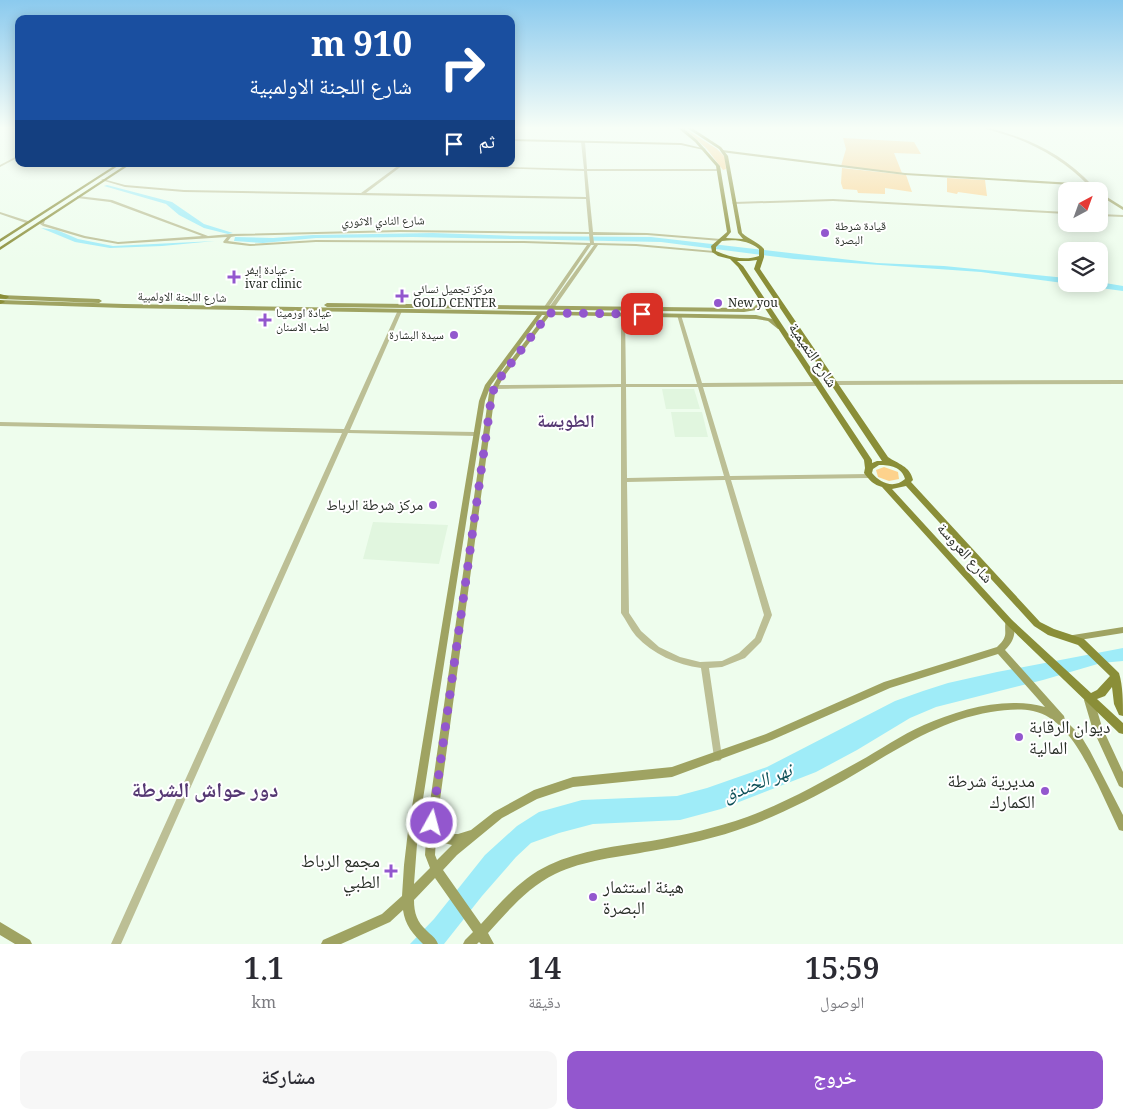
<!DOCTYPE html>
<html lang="ar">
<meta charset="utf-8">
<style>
:root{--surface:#fff;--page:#f7f7f7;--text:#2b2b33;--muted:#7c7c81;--accent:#9357ce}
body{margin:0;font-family:Georgia,"Noto Naskh Arabic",serif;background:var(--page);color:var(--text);direction:rtl;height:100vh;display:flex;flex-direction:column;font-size:19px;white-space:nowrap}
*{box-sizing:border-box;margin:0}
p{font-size:16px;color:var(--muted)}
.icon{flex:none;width:28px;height:28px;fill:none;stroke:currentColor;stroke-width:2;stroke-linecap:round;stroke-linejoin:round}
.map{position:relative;height:944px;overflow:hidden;direction:ltr}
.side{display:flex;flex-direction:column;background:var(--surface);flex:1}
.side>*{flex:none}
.banner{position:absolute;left:15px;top:15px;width:500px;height:152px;border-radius:10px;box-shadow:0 2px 12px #0003;direction:rtl;background:#1a4fa0;color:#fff;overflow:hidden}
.needle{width:32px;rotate:41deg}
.buttons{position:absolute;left:1058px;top:182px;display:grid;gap:10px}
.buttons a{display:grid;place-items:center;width:50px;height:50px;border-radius:10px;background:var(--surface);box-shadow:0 2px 12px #0003;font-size:25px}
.pin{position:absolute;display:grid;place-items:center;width:42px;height:42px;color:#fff;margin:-21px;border-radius:10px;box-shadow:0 2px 8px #0006}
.me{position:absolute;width:55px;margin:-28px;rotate:7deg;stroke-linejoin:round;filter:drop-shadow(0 0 4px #0008)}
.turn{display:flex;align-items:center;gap:18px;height:105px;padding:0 20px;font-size:22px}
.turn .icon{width:65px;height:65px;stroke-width:2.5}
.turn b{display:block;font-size:35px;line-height:42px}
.then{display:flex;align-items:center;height:48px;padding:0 20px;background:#0003;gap:10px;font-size:19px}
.eta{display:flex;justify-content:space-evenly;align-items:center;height:85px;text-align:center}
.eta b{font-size:30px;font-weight:600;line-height:35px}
.action{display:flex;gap:10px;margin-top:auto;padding:10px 20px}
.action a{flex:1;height:58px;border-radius:10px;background:var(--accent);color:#fff;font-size:20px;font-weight:600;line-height:58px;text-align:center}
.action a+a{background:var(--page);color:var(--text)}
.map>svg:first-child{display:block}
.built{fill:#e1f6df}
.green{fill:#fdd28c}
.water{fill:#9fecf8}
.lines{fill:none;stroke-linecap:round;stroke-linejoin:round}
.tertiary{fill:#bcbf95;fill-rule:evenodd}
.secondary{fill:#9fa362;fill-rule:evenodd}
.primary{fill:#8a8e38;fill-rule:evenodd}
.route{stroke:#9357ce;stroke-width:9;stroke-dasharray:0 16.2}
.poi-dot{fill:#9357ce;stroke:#fff;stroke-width:2}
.labels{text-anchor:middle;stroke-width:4;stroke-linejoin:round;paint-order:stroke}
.far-street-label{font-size:12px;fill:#282e27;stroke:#fff}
.far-poi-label{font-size:12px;fill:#282e27;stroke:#fff;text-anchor:start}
.street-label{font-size:15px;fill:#282e27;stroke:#fff}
.poi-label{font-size:15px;fill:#282e27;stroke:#fff;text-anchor:end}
.quarter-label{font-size:18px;font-weight:bold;fill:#553873;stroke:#fff}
.near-poi-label{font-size:18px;fill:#282e27;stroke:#fff;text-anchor:start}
.near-water-label{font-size:19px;font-style:italic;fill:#0e5159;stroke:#fff}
.near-quarter-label{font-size:21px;font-weight:bold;fill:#553873;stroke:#fff}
</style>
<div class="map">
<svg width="1123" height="944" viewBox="0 0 1123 944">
<rect width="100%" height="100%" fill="#eefded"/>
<path class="built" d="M662,389H694L700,409H666Z
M671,412H702L708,437H675Z
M373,522L448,525L439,564L363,559Z"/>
<path class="green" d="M684,128L717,149L725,157L726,169L723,170L707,149Z
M843,138L914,142L921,154L894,153L902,173L841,166L846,149Z
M842,168L906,175L912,192L885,188V194L858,193L857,190L843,189L841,183Z
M947,178L985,180L987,196L958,192L957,194L947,192Z
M884,467L898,472L899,479L889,481L878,477L876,470Z"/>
<path class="water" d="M107,185L172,202L204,224L233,233L228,234L204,228L179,215L166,204L104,186Z
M41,228L57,230L78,239L113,246L215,241L162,246L110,248L75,242Z
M433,233L517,236L651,237L877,263L944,266L1066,278V284L1099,282L1123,286V291L981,272L794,259L661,242L413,237L316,238L263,243L234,241L235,237L273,238L313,235Z
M1123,648V661L1101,663L1043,680L936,707L910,718L857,750L816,772L721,809L680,820L593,824L559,833L531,843L516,857L482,896L444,944H410L434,919L485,855L517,826L539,812L582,800L677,796L707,788L767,767L895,701L923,691L948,683L997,672Z"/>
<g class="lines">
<path class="tertiary" d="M983,128C992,128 1001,131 1009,134C1041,144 1070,161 1092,185L1089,186C1067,163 1042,148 1013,137C1003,134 993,131 983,128Z
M583,141L585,142L587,169H719L721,170L719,171H587L593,232L647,233L721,239L723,240L721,241L647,235H593L594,243L636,244L714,251H715V253L636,246L598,245L554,308H550V306L594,245H591L548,308H546L544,307L587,245L524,243L316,242L250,246L224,243L223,242L227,237L118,244L84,238L43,226L40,224L41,220L43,219L45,220L44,224H45L85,236L118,242L202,236L110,202L77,198V196H78L112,200L208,236L230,234L400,230L589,232L586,199L184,192L125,187L101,180L103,179L125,185L184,190L361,193L399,165H392L391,164L584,169L581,142ZM403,165L584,171L586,197L366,193ZM400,232L589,234L590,243L524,241L316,240L250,244L228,241L231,237L236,236Z
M19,155V157L0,167V165Z
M833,199L1066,212V214L833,201L734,204L732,203L734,202Z
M0,212L28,221L29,222L26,223L0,214Z
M1099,214L1123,215V217L1099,216Z
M398,310H402V311L350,430L476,432L479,434L476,436L348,433L121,944H111L342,433L0,426V422L344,429Z
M621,313H623L625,314L626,384H697L677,315L679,314L681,315L702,383L819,382L822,384L819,386L703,387L730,476L869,474L872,476L869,478L731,480L772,615L761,642L745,658L722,667L709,668L722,757L721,760L718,761L715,760L714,757L701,668C677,665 653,654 636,636C630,629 626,620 621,613V387L495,389L492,387L495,385L621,384ZM626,387H698L724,476L627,478ZM725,480L764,615L755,638L739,653L722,661L700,662L680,657L659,647L641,631L629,613L627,482Z
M1123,380V384L833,385L830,383L833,381Z"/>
<path class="secondary" d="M11,128H19V130Z
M511,139L681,143L706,149L704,150L681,145L511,141Z
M722,150L905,173L1090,184L1098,191H1094L1089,186L905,175L721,152Z
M1099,192L1123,207V210L1099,195Z
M0,295L99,299L102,301L99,303L0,299Z
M761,298L764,300L763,305L756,310L744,312L327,307L324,305L327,303L744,308H753L758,303V300Z
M0,300L124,304L756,315L772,319L782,327V329H778L768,321L756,319L550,315L503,378L495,393L437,822L444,831L448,834H458L471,830L494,812L534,790L573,777L672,767L766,734L884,682L997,647C1010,635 1003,633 1006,620L1009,619L1012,620C1017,632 1014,641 1005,650L1064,716L1065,720L1081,736L1090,751L1123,815V831L1119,830C1112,815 1105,800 1098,785C1084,758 1066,718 1033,711C1019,708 1005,710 991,712C936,721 892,753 845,780C814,797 782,814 749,826C717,838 684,845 651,851C619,857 584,860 555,874C528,887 508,911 488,933L494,944H481L479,942L477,944H463L465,940L473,932L435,878L414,900C414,913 417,922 427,931C431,935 436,938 438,944H423C413,934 405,925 403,910L390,922L341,944H321L323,940L382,914L402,896L404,865L408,831L479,401L485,385L537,315L124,308L0,304ZM542,315H545L498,377L489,393L427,823L425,855L430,868L414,884L418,831L485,401L491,385ZM998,654L1045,707C1006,696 960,709 924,725C901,735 880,750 858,762C822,782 785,803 747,817C716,828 684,835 651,841C617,846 581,850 549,865C521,878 501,902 481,924L443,870L457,855L502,818L537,799L573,787L672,777L772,740L890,688ZM436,838L444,843L452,845L437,860L435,855Z
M1123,627V633L1073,641L1070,640L1069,638L1070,636L1073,635Z
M1089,696L1092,697L1094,700L1102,727L1123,772V788L1119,786L1092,727L1084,700L1086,697Z
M0,922L30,940L32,944H15L0,935Z"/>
<path class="primary" d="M678,128H683L697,140L720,166L731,232L726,238L743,239L738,233L724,156L719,149L687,128H692L721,147L728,156L742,233C750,240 758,242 764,249V257L760,269L888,457C898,464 910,466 913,480L911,482L1040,622L1054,629L1084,639L1119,673C1123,686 1123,702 1123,716L1119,715L1114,704L1112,687L1105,696L1097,699L1123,723V734L1119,733L1006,624L882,487C874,485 869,480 864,473L865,468L864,460L738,267L730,259L718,256L712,252L711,246L727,232L716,166L695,142ZM722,241C736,239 749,241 759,249V256C744,261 730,257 716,251V247ZM757,260L754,269L882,461H877L872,463V460L743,266L737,261H749ZM879,465C890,465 902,467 905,479C894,489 880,483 872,473L873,469ZM906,486L1034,626L1048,635L1078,645L1110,676L1097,690L1091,693L1012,620L892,489Z
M117,164H121L0,242V239Z
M127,164H131L0,250V247Z
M0,294L8,296L9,297L6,299L0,298Z
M0,300L4,301L5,302L0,304Z"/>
</g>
<linearGradient id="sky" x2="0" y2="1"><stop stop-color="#8bcaee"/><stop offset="0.49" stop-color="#f7fef7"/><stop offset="1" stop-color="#f7fef7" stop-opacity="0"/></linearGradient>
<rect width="1123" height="261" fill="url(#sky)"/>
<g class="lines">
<path class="route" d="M432,823L492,393L500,378L549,313L642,314"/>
</g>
<g class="poi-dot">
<circle cx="825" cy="233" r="5"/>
<path d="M231.5 269.5h5v5h5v5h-5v5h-5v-5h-5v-5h5z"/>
<path d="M399.5 288.5h5v5h5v5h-5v5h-5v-5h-5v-5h5z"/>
<circle cx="718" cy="303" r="5"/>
<path d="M262.5 312.5h5v5h5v5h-5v5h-5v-5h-5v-5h5z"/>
<circle cx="454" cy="335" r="5"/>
<circle cx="433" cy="505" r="5"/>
<circle cx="1019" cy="737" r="5"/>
<circle cx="1045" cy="791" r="5"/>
<path d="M388.5 863.5h5v5h5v5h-5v5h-5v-5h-5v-5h5z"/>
<circle cx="593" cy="897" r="5"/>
</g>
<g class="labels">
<g class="far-street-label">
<text transform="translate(383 221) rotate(-1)" y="4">شارع النادي الاثوري</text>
<text transform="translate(182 297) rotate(1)" y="4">شارع اللجنة الاولمبية</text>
</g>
<g class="far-poi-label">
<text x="835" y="230">قيادة شرطة<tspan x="835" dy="14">البصرة</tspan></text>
<text x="245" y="274">عيادة إيفر -<tspan x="245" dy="14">ivar clinic</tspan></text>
<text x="413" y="293">مركز تجميل نسائي<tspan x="413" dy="14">GOLD CENTER</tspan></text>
<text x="728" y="307">New you</text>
<text x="276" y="317">عيادة اورمينا<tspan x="276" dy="14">لطب الاسنان</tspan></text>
<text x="444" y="339" text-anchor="end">سيدة البشارة</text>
</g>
<g class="street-label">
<text transform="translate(813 355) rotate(56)" y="5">شارع التميمية</text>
<text transform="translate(965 553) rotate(48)" y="5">شارع العروسة</text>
</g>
<g class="poi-label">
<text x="423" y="510">مركز شرطة الرباط</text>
</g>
<g class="quarter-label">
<text x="566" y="427">الطويسة</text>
</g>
<g class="near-poi-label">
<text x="1029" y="733">ديوان الرقابة<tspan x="1029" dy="21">المالية</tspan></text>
<text x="1035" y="787" text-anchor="end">مديرية شرطة<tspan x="1035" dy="21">الكمارك</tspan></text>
<text x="380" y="867" text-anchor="end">مجمع الرباط<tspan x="380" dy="21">الطبي</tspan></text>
<text x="603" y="893">هيئة استثمار<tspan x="603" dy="21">البصرة</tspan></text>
</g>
<g class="near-water-label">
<text transform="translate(757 782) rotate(-22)" y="7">نهر الخندق</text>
</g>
<g class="near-quarter-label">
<text x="205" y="797">دور حواش الشرطة</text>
</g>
</g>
</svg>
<div class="buttons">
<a><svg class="needle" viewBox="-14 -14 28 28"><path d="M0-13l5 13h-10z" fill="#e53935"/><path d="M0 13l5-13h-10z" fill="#7c7c81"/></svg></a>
<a><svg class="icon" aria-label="layers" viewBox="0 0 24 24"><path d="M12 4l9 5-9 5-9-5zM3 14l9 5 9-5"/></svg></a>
</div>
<div class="pin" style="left:642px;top:314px;background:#d93025"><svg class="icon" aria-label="arrive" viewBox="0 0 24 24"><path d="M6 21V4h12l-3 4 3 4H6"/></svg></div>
<svg class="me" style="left:432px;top:823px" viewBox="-20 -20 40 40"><circle r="17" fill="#9357ce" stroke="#fff" stroke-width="3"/><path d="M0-11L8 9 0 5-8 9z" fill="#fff"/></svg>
<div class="banner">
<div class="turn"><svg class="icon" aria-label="right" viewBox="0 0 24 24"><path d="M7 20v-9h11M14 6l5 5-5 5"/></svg><div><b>910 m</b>شارع اللجنة الاولمبية</div></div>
<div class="then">ثم<svg class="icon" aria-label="arrive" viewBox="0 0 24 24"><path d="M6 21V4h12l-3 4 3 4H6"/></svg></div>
</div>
</div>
<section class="side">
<div class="eta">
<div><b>15:59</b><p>الوصول</p></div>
<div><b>14</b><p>دقيقة</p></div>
<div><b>1.1</b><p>km</p></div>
</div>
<div class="action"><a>خروج</a><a>مشاركة</a></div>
</section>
